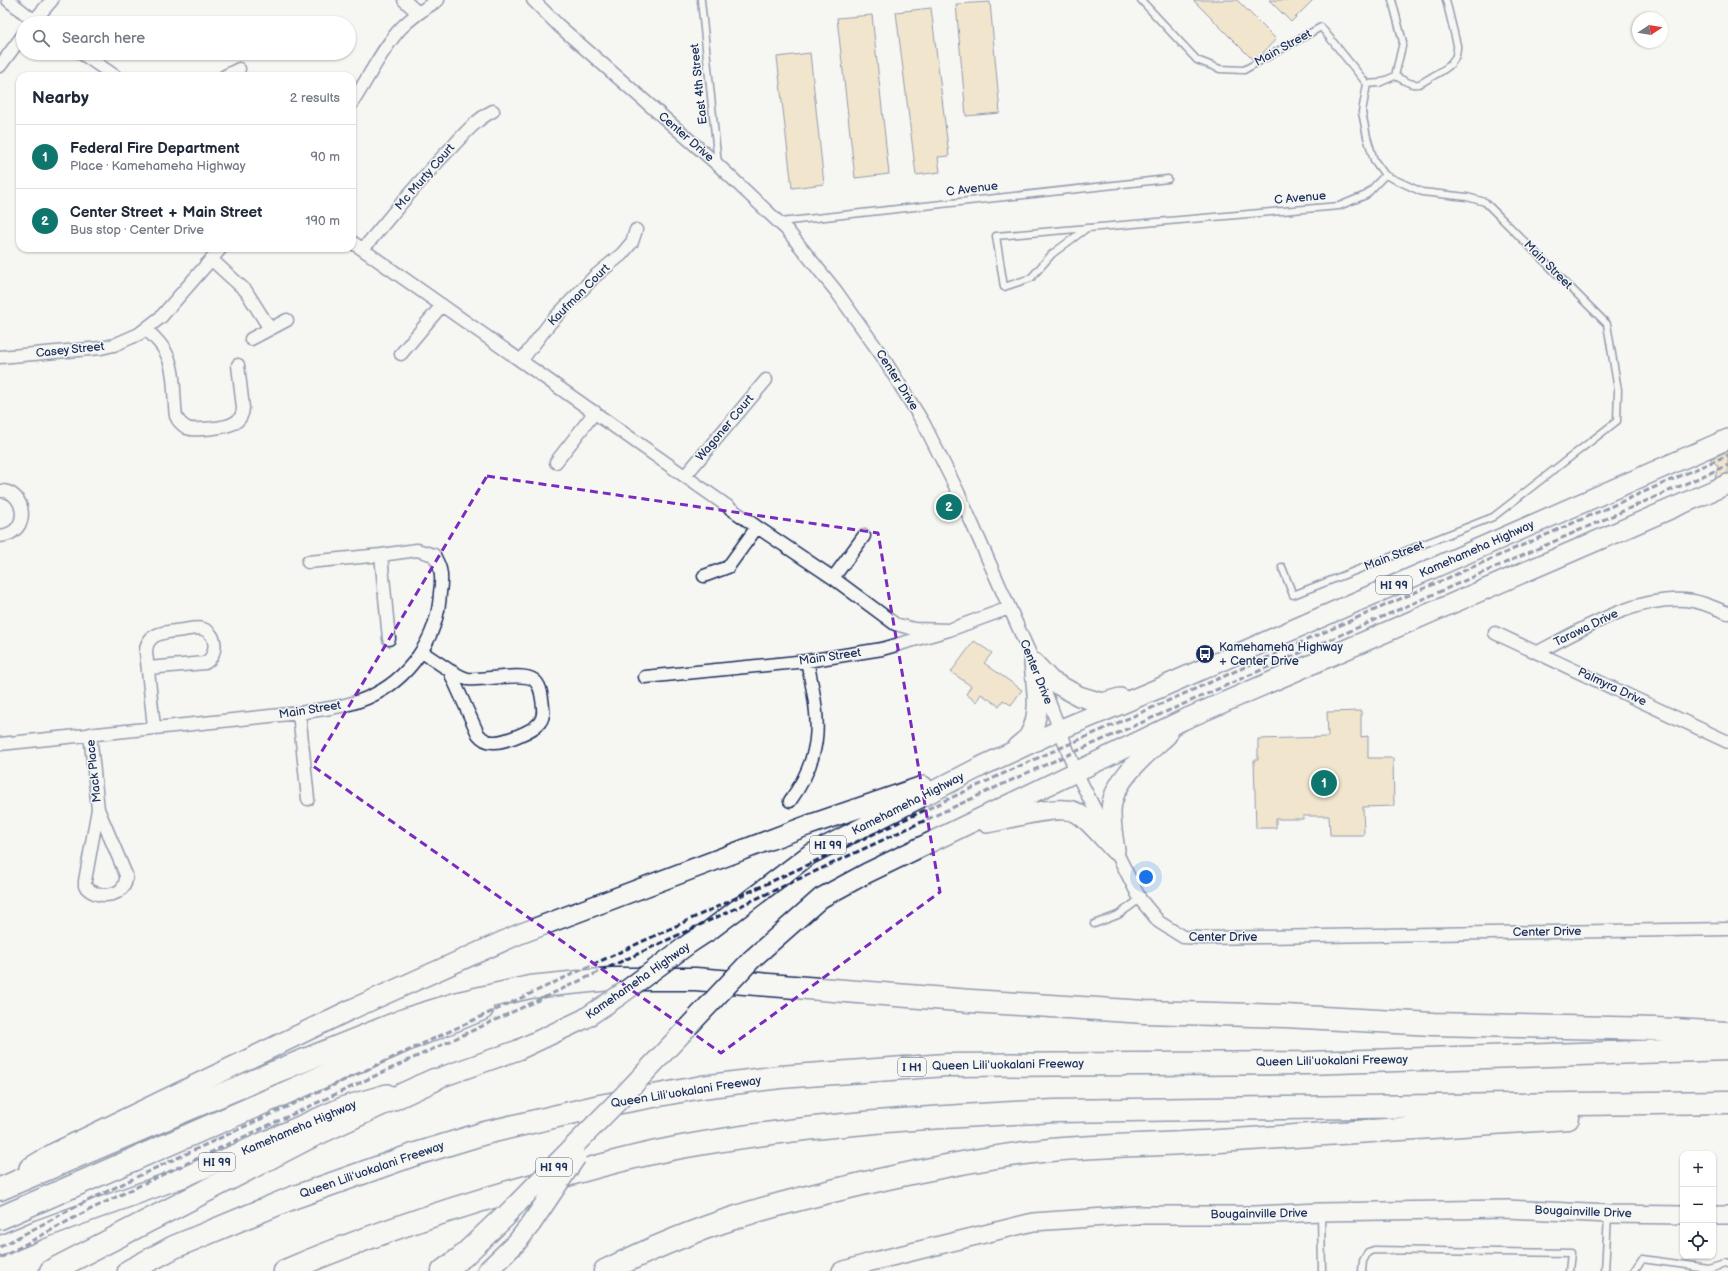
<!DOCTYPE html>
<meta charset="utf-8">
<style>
body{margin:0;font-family:"Balsamiq Sans",sans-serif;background:#f2f2f3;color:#1f2937}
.controls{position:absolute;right:12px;bottom:12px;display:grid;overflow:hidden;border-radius:8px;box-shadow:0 1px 3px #0004}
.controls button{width:36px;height:36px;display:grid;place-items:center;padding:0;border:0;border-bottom:1px solid #e0e1e3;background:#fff;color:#1f2937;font:20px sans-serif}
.compass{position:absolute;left:1632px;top:12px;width:36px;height:36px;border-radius:50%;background:#fff;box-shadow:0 1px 3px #0004;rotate:78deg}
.you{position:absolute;left:1146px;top:877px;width:14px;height:14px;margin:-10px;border:3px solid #fff;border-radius:50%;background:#1a73e8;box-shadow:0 0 0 6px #1a73e833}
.badge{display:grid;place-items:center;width:26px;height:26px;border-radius:50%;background:#0f766e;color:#fff;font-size:13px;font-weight:700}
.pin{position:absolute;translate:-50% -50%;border:2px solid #fff;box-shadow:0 1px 4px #0006}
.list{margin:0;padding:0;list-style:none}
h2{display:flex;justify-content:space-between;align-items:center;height:52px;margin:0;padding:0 16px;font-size:17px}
h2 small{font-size:13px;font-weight:400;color:#747a83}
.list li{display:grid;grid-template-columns:26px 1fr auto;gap:12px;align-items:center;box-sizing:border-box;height:64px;padding:0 16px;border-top:1px solid #e0e1e3}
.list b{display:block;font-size:15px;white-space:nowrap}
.list p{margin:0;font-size:13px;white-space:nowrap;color:#747a83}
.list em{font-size:13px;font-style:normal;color:#747a83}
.icon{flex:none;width:22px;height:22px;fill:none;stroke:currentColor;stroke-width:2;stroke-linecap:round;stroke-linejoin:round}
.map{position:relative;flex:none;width:1728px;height:1271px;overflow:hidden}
.search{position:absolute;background:#fff;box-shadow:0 1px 3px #0004;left:16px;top:16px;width:340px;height:44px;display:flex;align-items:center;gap:10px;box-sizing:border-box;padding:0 14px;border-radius:22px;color:#747a83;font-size:15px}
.panel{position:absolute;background:#fff;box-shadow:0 1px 3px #0004;left:16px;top:72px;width:340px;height:180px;border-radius:12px}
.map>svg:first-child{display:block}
.building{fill:#ebd1a0;stroke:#1b2f5e}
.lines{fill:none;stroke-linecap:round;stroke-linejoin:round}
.lane-casing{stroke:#1b2f5e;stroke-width:9}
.street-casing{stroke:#1b2f5e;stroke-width:15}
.secondary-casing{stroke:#1b2f5e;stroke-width:20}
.primary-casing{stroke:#1b2f5e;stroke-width:22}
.highway-casing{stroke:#1b2f5e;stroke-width:25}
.lane{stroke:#f6f6f2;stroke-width:6}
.street{stroke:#f6f6f2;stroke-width:12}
.secondary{stroke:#f6f6f2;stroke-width:17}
.primary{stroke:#f6f6f2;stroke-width:19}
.highway{stroke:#f6f6f2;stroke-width:22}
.rail{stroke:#1b2f5e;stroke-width:3;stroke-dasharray:6 3;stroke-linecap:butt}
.primary-bridge-casing{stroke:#1b2f5e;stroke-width:22;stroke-linecap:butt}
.primary-bridge{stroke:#f6f6f2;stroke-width:19}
.marked{fill:none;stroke:#7b2cbf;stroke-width:3;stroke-dasharray:8 5;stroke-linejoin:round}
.labels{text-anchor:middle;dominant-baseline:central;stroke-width:3;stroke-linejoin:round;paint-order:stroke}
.shield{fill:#f6f6f2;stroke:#5d6b8a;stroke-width:1}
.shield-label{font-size:11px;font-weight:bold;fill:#1b2f5e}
.street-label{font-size:12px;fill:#1b2f5e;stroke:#f6f6f2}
.poi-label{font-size:12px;fill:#1b2f5e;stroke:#f6f6f2;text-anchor:start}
</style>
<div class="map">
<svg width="1728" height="1271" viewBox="0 0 1728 1271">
<rect width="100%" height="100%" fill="#f6f6f2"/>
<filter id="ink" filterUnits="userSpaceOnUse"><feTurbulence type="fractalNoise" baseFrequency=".025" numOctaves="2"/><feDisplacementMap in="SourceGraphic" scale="8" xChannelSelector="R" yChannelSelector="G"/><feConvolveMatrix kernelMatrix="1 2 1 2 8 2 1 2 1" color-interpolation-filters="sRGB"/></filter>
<g filter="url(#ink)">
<path class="building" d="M1193 0H1237L1276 39 1259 57 1253 60Z
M1269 0H1313L1291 22Z
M990 2 1000 113 966 116 956 4Z
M931 8 949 156 938 157 940 172 916 175 896 12Z
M872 15 889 174 855 178 837 18Z
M810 53 824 184 792 188 777 57Z
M1728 451V473L1715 478 1718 466 1710 459Z
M974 641 992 653 984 663 1022 690 1011 705 1003 700 999 706 981 694 976 702 966 694 971 686 951 672Z
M1361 711V737L1368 736V758H1393L1394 806 1363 807 1364 835H1330L1329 816H1303V819H1276V828H1256L1254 760H1258V739L1328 737 1327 712Z"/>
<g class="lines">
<g class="lane-casing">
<path id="lane" d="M701 0 718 164
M1141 0 1197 60 1220 69 1244 70 1321 27 1367 84 1362 112 1367 137 1374 160 1385 175 1422 192 1467 197 1485 202 1607 324 1618 390 1617 421 1493 517 1293 595 1282 567
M1392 0 1403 42 1395 76
M1367 84 1379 83 1395 76C1402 79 1411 86 1419 84 1423 83 1428 79 1433 76 1447 68 1458 63 1457 45L1446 0
M780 222 1168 179
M1087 228 1052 254 1031 278 1004 287 996 236 1339 206 1366 195 1385 175
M1094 924 1118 915 1140 899
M1321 1213 1322 1271
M1362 1271 1363 1261 1368 1252 1374 1250 1571 1253 1569 1271
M1605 1271 1608 1216
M1634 1271 1642 1259 1708 1268 1725 1263 1728 1264"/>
</g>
<g class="street-casing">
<path id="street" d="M8 0 37 23
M404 0 418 13
M533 0 558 25 718 165 787 230 836 291 882 356 924 424 959 494 1034 663 1076 772 1140 899 1159 922 1183 937 1202 938 1728 929
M32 23 52 0
M81 53 115 76
M0 66 23 35
M225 76 239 69
M352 103C368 79 381 50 401 28 412 17 425 8 438 0
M352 242 757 527 833 578 895 624 914 629 949 630
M363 249C392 215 420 179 452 147 465 133 477 119 493 111
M211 259 246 291 270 329
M146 329C153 336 161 343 165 351 176 369 173 396 176 416 178 421 182 425 187 428 194 431 226 428 234 423 240 420 243 414 243 408L238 365
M251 339 287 320
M401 354 442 305
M0 357 101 348 114 345 139 334 161 317 221 248
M521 361 550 323 594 277 622 254 632 242 636 230
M556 462 595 412
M685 476 766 380
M0 491C25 489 33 533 0 536
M381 555 389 639
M704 576 728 567 757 527
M833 578 864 536
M1495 633 1728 742
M422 652 449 670
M1538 652C1585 628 1639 593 1693 601 1705 603 1717 609 1728 613
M148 668 205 663C218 655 218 634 203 629 197 627 190 629 184 630 169 632 146 631 146 652L154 727
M449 670C455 673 462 678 468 679 485 681 523 671 534 680 540 685 541 692 542 699 543 707 545 715 540 722 534 731 503 743 493 742 487 742 482 739 478 734Z
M645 677 807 661 882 649 949 630 1009 608
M299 713 308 799
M90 734 98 809 126 875C128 897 97 901 85 886V881L98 809
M0 744 299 713C322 709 346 707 367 698 409 680 438 638 440 593 441 586 442 576 440 569 439 564 436 560 434 555L417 550 381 555 308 562
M790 801C826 751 819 717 807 661"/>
</g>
<g class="secondary-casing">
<path id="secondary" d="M1713 1215H1728
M841 1271 871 1262 1033 1222 1135 1215H1255L1321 1212 1507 1209 1608 1214 1683 1215"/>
</g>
<g class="primary-casing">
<path id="primary" d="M1034 663 1051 681 1079 696 1102 703 1120 698
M1017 747C1021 743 1028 739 1030 734 1042 713 1036 686 1034 663
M987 823C1008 819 1057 804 1075 812 1087 817 1105 840 1115 850
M1115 850C1113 838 1111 825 1111 813 1110 782 1146 754 1167 735
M690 943 710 930 809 855 980 767 1059 730 1162 687 1728 439
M752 959 821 898 867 873 1183 720 1728 484
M419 1085 518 1050
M29 1168 54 1153 352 1009 517 935 809 825 923 786
M0 1246 38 1230 184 1177 345 1106 387 1094
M487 1271 517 1242 531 1224"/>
</g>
<g class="highway-casing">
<path id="highway" d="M0 1189 275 1072 407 1019 459 1003 530 987 610 979H695L971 1001 1145 1012 1285 1016 1433 1024 1656 1029 1728 1033
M0 1218 404 1041 482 1009
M51 1271 308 1138 434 1080
M129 1271 174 1247 292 1198 413 1155 485 1133 600 1106 702 1087 780 1077 946 1065 1307 1063 1728 1049
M285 1271C367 1236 451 1208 537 1184 586 1169 636 1155 687 1146 810 1124 931 1117 1055 1111L1728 1102
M443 1271 462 1257 506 1215
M605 1271C648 1250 692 1231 737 1217 779 1203 823 1193 866 1183 927 1169 989 1156 1051 1150 1107 1145 1163 1145 1219 1141 1335 1133 1452 1126 1568 1118"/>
</g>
<use href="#lane" class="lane"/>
<use href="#street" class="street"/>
<use href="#secondary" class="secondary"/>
<use href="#primary" class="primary"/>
<use href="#highway" class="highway"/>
<path class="rail" d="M0 1247 73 1208 147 1172 1024 764 1728 455
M0 1258 79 1215 151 1180 1029 772 1728 465"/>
<g class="primary-bridge-casing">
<path id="primary-bridge" d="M518 1050 584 1019 620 995 690 943
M506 1215 623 1096 752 959
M531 1224 576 1157"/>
</g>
<use href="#primary-bridge" class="primary-bridge"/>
</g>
</g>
<path d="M0 0H1728V1271H0ZM487 476 878 533 940 892 721 1053 313 766Z" fill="#f6f6f2" fill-opacity=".55" fill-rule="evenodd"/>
<path class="marked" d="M487 476 878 533 940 892 721 1053 313 766Z"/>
<defs>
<g id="bus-disc" transform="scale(1)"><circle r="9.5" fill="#1b2f5e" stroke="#f6f6f2"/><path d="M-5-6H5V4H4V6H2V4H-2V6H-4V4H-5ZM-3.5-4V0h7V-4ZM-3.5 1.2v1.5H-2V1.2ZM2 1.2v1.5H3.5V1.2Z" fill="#fff"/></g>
</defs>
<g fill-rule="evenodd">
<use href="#bus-disc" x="1205" y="654"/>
</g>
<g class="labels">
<g class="shield">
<rect x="1376" y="576" width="36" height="18" rx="3"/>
<rect x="810" y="836" width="36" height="18" rx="3"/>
<rect x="898" y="1058" width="28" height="18" rx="3"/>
<rect x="199" y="1153" width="36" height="18" rx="3"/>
<rect x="536" y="1158" width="36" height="18" rx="3"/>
</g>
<g class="shield-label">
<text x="1394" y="585">HI 99</text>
<text x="828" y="845">HI 99</text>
<text x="912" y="1067">I H1</text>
<text x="217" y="1162">HI 99</text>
<text x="554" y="1167">HI 99</text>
</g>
<g class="street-label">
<text transform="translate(1283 48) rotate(-29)">Main Street</text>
<text transform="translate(699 84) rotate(-96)">East 4th Street</text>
<text transform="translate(686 137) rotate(41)">Center Drive</text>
<text transform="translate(425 177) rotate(-49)">Mc Murty Court</text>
<text transform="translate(972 189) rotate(-7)">C Avenue</text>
<text transform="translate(1300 198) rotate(-5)">C Avenue</text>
<text transform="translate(1548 265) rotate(45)">Main Street</text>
<text transform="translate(579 295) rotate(-45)">Kaufman Court</text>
<text transform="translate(70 350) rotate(-6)">Casey Street</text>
<text transform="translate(897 380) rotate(58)">Center Drive</text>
<text transform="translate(725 428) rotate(-50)">Wagoner Court</text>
<text transform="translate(1477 549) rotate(-24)">Kamehameha Highway</text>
<text transform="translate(1394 556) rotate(-21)">Main Street</text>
<text transform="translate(1586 628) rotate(-26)">Tarawa Drive</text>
<text transform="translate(830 657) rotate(-8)">Main Street</text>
<text transform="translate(1036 672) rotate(68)">Center Drive</text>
<text transform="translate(1612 687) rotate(25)">Palmyra Drive</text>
<text transform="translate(310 710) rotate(-9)">Main Street</text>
<text transform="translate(94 771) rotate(-96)">Mack Place</text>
<text transform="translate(908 804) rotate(-27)">Kamehameha Highway</text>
<text transform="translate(1547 932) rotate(-1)">Center Drive</text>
<text x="1223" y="937">Center Drive</text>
<text transform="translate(638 981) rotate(-35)">Kamehameha Highway</text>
<text transform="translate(1332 1061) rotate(-1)">Queen Liliʻuokalani Freeway</text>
<text transform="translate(1008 1065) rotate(-1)">Queen Liliʻuokalani Freeway</text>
<text transform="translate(686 1092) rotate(-9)">Queen Liliʻuokalani Freeway</text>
<text transform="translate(299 1128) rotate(-23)">Kamehameha Highway</text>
<text transform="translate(372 1170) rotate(-19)">Queen Liliʻuokalani Freeway</text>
<text transform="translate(1583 1212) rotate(2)">Bougainville Drive</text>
<text transform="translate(1259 1214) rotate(-1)">Bougainville Drive</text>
</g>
<g class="poi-label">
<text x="1219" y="647">Kamehameha Highway<tspan x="1219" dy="14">+ Center Drive</tspan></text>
</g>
</g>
</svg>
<div class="controls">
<button>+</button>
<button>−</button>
<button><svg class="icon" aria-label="locate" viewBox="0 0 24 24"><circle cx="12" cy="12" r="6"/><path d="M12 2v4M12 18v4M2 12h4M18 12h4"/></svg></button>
</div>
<svg class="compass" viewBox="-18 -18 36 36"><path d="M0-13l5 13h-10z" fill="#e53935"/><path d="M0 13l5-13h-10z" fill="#747a83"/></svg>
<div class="you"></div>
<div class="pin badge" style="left:1324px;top:783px">1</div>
<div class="pin badge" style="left:949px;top:507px">2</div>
<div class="search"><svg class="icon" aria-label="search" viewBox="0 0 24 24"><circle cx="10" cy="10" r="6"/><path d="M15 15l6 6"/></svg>Search here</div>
<section class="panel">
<h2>Nearby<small>2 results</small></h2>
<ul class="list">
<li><span class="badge">1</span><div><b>Federal Fire Department</b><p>Place · Kamehameha Highway</p></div><em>90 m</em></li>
<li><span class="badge">2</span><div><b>Center Street + Main Street</b><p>Bus stop · Center Drive</p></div><em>190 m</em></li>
</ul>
</section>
</div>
